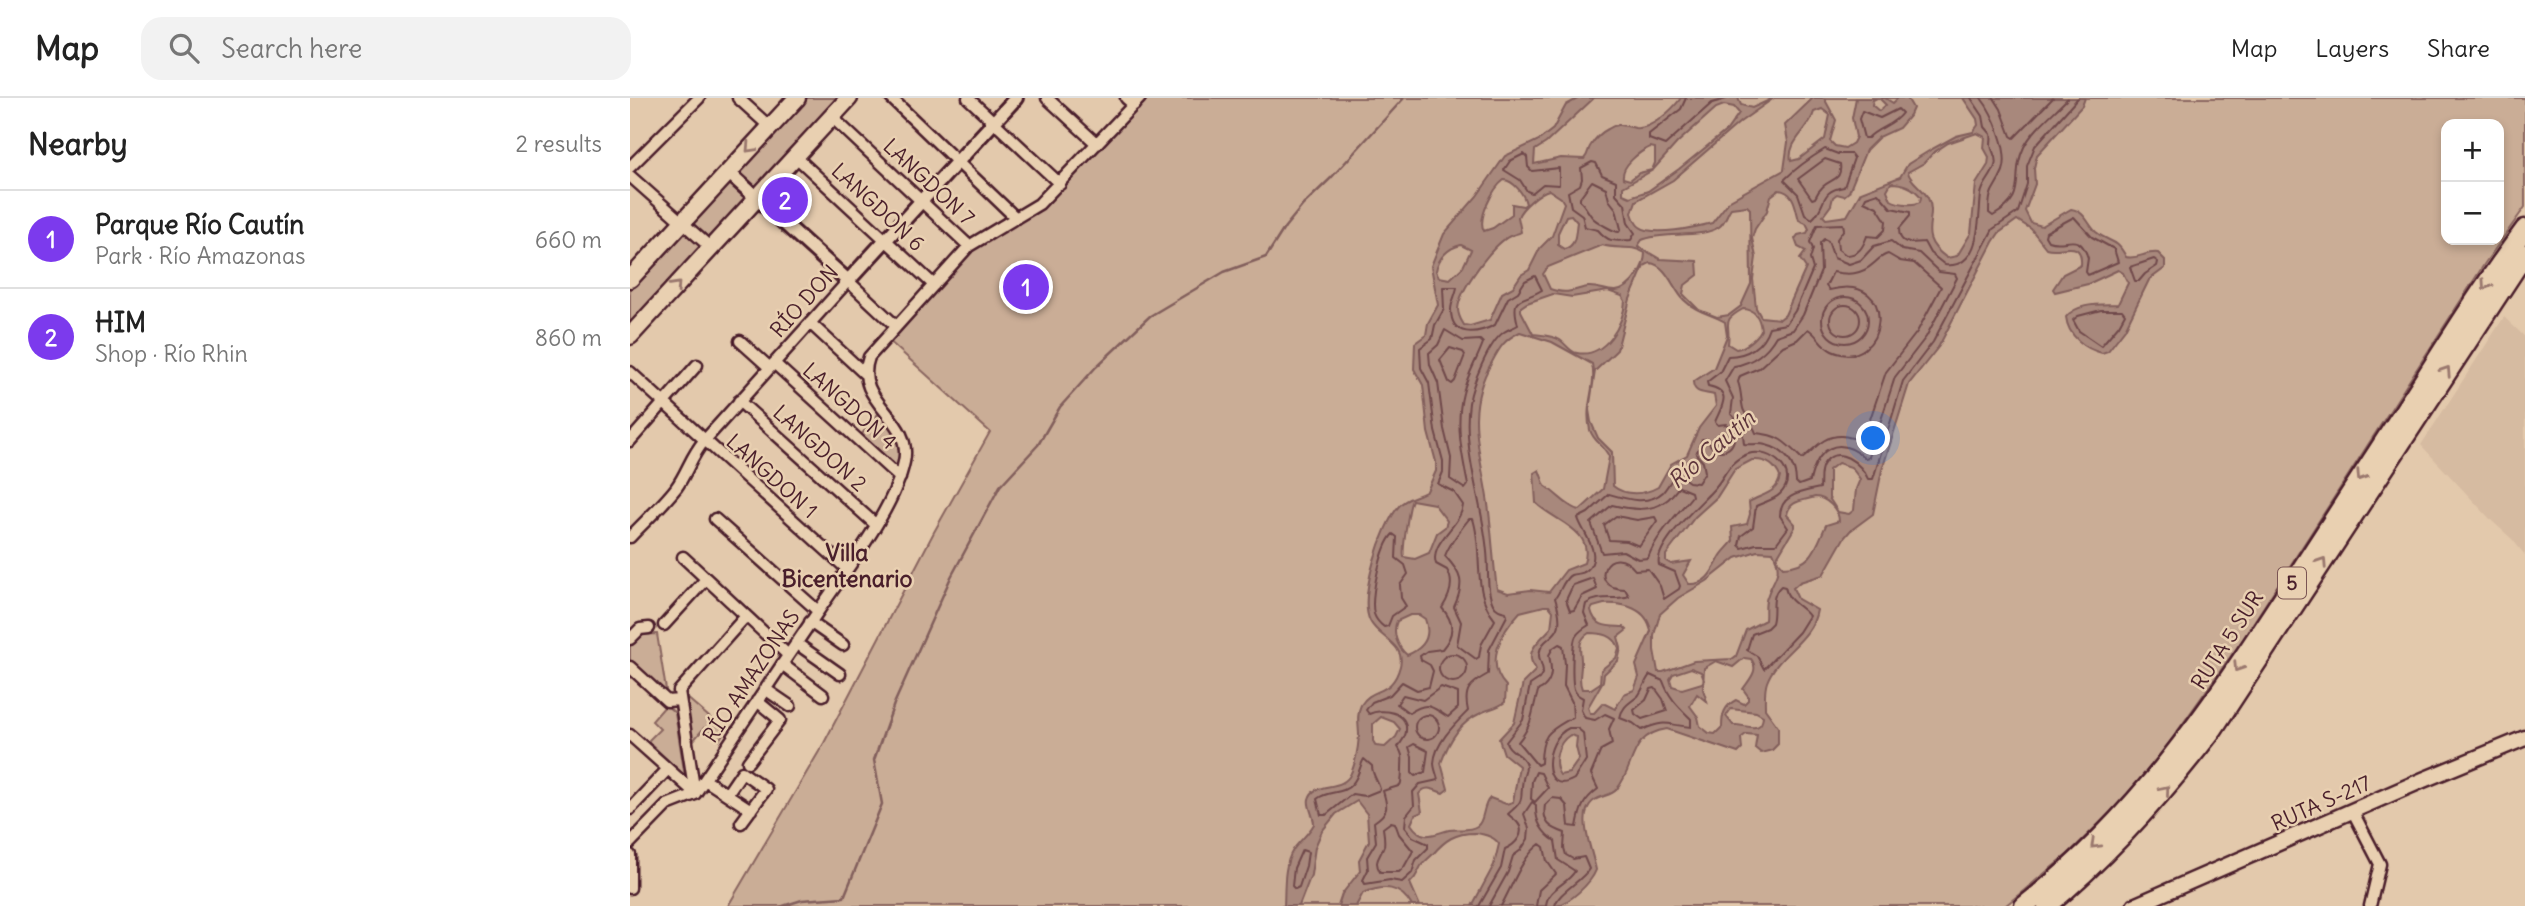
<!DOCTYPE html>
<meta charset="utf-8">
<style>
body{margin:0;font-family:Delius,sans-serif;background:#f2f2f2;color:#222}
.controls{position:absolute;right:21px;top:21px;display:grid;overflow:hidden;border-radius:14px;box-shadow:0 4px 10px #0003}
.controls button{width:63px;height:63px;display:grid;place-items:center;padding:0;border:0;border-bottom:2px solid #e0e0e0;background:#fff;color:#222;font:35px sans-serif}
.you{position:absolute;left:1244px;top:341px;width:24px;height:24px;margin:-18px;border:5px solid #fff;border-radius:50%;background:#1a73e8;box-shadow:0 0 0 10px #1a73e833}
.badge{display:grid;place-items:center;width:46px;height:46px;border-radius:50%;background:#7c3aed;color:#fff;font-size:23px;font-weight:700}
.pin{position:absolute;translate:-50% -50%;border:4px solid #fff;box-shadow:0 2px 7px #0006}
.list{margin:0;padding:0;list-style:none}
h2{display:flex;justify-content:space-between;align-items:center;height:91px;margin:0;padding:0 28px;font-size:30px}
h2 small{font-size:23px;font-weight:400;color:#767676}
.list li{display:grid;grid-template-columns:46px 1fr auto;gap:21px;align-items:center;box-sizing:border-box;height:98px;padding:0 28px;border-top:2px solid #e0e0e0}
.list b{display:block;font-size:26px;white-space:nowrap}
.list p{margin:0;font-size:23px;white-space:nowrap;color:#767676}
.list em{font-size:23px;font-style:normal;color:#767676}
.icon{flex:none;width:38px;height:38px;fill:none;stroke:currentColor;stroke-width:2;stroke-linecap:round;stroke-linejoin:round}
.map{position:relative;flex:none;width:1895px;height:808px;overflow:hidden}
header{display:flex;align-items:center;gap:42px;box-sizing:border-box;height:98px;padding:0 35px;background:#fff;border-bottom:2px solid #e0e0e0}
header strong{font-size:33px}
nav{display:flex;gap:38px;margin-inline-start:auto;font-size:24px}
.search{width:490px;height:63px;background:#f2f2f2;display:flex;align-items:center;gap:18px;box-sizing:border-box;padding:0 24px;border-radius:21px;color:#767676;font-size:26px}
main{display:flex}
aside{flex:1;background:#fff}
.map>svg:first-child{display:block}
.built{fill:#d6bba1}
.green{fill:#caad96;stroke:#8a6660;stroke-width:2;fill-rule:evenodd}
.water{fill:#a8887b;stroke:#825e5b;stroke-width:2;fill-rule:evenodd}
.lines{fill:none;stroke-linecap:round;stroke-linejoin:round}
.shore{stroke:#70494b;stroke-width:2}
.stream{stroke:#825e5b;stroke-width:2.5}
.minor-casing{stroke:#4a1f2b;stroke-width:15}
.tertiary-casing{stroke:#4a1f2b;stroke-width:18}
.secondary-casing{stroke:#4a1f2b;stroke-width:19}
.primary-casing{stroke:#4a1f2b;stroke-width:21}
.motorway-casing{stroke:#4a1f2b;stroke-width:23}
.minor{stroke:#e9d0b1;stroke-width:10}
.tertiary{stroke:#e9d0b1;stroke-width:12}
.secondary{stroke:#e9d0b1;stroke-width:14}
.primary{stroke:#e9d0b1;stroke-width:16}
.motorway{stroke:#e9d0b1;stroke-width:18}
.oneway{stroke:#9a786e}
.labels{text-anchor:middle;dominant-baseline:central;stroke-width:5;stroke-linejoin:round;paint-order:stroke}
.shield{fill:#e9d0b1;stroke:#7a5453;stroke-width:2}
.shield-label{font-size:19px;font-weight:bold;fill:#4a1f2b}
.street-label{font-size:21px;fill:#4a1f2b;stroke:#e9d0b1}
.water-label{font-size:23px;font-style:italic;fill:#5d343b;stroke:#e9d0b1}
.neighbourhood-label{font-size:23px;font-weight:bold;fill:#4a1f2b;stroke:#e9d0b1}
</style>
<header>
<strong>Map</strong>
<div class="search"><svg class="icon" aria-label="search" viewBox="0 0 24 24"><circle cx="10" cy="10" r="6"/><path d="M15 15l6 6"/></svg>Search here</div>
<nav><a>Map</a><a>Layers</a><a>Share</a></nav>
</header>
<main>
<aside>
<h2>Nearby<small>2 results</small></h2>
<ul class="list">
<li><span class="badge">1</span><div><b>Parque Río Cautín</b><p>Park · Río Amazonas</p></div><em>660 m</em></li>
<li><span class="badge">2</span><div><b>HIM</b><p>Shop · Río Rhin</p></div><em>860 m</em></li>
</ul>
</aside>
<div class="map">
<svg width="1895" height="808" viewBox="0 0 1895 808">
<rect width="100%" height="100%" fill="#e3c9ac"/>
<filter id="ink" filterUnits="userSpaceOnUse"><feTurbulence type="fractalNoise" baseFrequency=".0143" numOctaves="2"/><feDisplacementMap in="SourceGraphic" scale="14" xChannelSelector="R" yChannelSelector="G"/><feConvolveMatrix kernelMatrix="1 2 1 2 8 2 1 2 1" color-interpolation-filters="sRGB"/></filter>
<g filter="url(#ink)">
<path class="built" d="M1874 219 1895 239V457L1882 441 1863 424 1791 347Z"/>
<path class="green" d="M170 0H217L0 236V184Z
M517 0H1895V109L1855 165 1613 541 1524 666 1484 711 1438 756 1375 808H98L194 645 304 434 360 334 257 241 341 152 412 111ZM1816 26H1869V142H1816Z
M252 311C267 329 272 349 269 372L231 337Z
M27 536 37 598 0 565V545L8 537Z
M55 598 95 633 89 642 74 630 63 643Z
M36 607 45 615 55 679 18 643 30 631 22 623Z"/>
<path class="water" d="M949 0H964L916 45 905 52 904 66 931 60 954 61C959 56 957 52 961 47 965 41 972 34 978 31 988 24 994 28 1005 30 1021 32 1042 12 1051 0H1108L1111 7 1122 10 1144 0 1110 24 1043 82 1006 103 1002 115C1004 120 1005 126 1010 129 1023 139 1067 129 1082 125L1100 102 1154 72 1158 44 1155 27 1183 0H1194L1206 22 1200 43 1205 48 1215 50 1223 45 1226 39 1222 20 1226 0H1247L1243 2 1242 7 1249 13 1256 7 1249 0H1255L1263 5 1268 0H1277L1283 10 1280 17 1269 30 1249 39 1236 52 1219 94 1214 98 1207 96 1203 99 1201 107 1193 118 1196 121 1217 118 1231 94 1270 79 1278 66 1302 51 1326 38 1343 34 1348 27 1347 21 1333 0H1455L1452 8 1407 57 1404 70 1405 86 1395 113 1401 125 1412 128 1441 111C1455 113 1457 125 1466 134 1480 146 1486 139 1496 159 1507 162 1517 153 1528 155L1535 162V170L1519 182 1495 231 1478 253 1472 255C1455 251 1438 238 1436 219 1448 204 1472 207 1488 206L1498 185 1493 175 1488 172 1458 186 1425 194 1423 191 1433 176 1451 167C1453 139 1431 155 1416 150L1401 131 1387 122 1369 135 1363 144 1309 248 1279 286 1252 372 1243 416 1220 433 1214 440 1193 477 1170 484 1163 490 1168 501 1187 512C1182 543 1148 555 1137 584 1134 592 1135 603 1135 611L1148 629V646L1142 652 1131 655 1125 650 1127 637 1116 636 1111 640 1112 651 1108 655 1037 631C998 637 1006 668 987 691 979 701 964 695 957 712 951 727 963 756 966 772 961 785 939 806 925 808 904 808 865 808 842 808L864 767 869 746C864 738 854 736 845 735 825 735 815 742 803 756 799 760 794 764 791 768 786 777 788 778 780 785L790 808H782C770 787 754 787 733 795L726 808H708L712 796 730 773 729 762 739 743 737 716 727 703 706 716 692 733 685 749 681 777 669 808H654C655 790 653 768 663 752 669 743 678 737 684 726 684 718 677 708 679 701 684 682 713 695 721 675 726 664 728 650 729 638 729 628 726 617 731 607 742 588 762 599 770 568 776 546 748 540 740 523 728 499 752 427 769 408 777 399 788 399 797 393L806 373V364L798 334 793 287 784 271 785 245 796 237 798 225 808 207 801 168 814 136 847 98 875 58 909 42 923 31 936 7ZM1094 7 1104 9 1109 15 1097 32 1049 71 1018 93 1000 99 993 96V89L1023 72 1047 45 1086 10ZM1192 11 1200 17 1195 41 1169 61 1161 63C1157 43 1179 33 1184 14ZM1347 35 1355 39 1354 50 1359 59 1358 67 1346 86 1341 135 1327 158 1317 160C1284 137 1309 122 1298 100 1293 90 1280 84 1278 74L1294 65 1303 55 1318 45ZM1020 49 1025 50V65L1022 72 1009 75 1000 82 993 80C991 68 1009 54 1020 49ZM874 82C884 83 894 96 896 106L893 108 882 106V116L863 130 854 133C847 121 863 90 874 82ZM1261 85C1274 85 1283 89 1291 99L1290 104C1283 108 1268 106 1261 102L1257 92ZM919 92 931 100 934 105 922 138 910 150 899 172 891 177 883 189 872 195 860 222 840 228 834 227C831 222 828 218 828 211 829 192 863 146 880 138 884 136 888 136 891 134L888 119C891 110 910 94 919 92ZM1149 92C1165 94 1165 109 1169 122L1176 125 1179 131 1177 135 1168 137 1165 141 1168 149 1176 153 1170 161 1176 170 1155 217 1150 221 1131 219 1126 210 1123 181 1126 159 1122 140 1125 131 1137 113 1141 98ZM1117 108 1120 111 1121 186 1111 208 1099 217 1087 219 1069 212 1053 196 1055 187 1068 177 1067 163 1030 161 1008 148 1012 142C1033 133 1071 141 1089 129 1095 125 1097 115 1101 110ZM941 117 947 124C945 135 947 148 934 151L928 147V135L936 118ZM831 147 841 152 833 169 820 181 809 179 806 173C808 160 818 150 831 147ZM972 147C987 152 1001 146 1015 155 1015 168 1002 191 986 193 977 194 968 188 958 189 941 192 938 197 920 191L913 176 918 169ZM1020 165C1037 167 1043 191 1054 202 1066 214 1081 216 1095 224L1097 238 1084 270 1063 284C1064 297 1075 294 1084 297L1086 308 1069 330 1057 357 1041 366 1028 389C1014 397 995 398 983 388L982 354 968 340 961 324 959 312 965 273 987 252 1000 201 1014 168ZM978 193 992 198 995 203C994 226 975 260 947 255 940 254 936 246 930 242 922 237 912 237 903 236L891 213V209L897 205 923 196 942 199ZM1113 211C1125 211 1130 221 1131 232 1127 240 1115 250 1106 251L1098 246C1101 224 1090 224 1113 211ZM890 234 922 244 962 266C967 289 954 306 960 332 963 343 975 348 979 359L973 391 950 412C938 410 926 395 915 388L909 372 904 375 906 405C923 423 965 431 954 465L936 472 919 494 900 492 878 495 867 491C863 463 862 434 858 406 851 355 833 313 862 264 870 249 874 242 890 234ZM1122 362C1136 361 1145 366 1150 379 1147 396 1132 396 1119 404L1120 416 1117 426 1102 429 1103 443C1099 449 1092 454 1089 461 1082 474 1076 487 1059 486L1053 477 1061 463 1041 466 1036 463V457L1065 419 1087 399 1105 371ZM1208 365 1221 369 1230 381 1226 391 1224 412 1219 416 1208 414 1199 400V372ZM1185 399C1196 399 1209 412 1209 423L1196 427C1186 449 1183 468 1153 469L1146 461 1165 429V426L1157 417C1159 402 1173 403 1185 399ZM782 402 804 406 817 423 815 429 807 435 799 455 785 461 774 459C772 453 779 407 782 402ZM1127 453 1143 454C1154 477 1143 479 1137 499 1134 506 1136 515 1135 522L1116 532 1106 558 1102 561 1064 563 1033 574H1028L1024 552V537L1030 516 1048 500 1077 483 1106 460ZM974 506C994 505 1017 510 1021 533L1006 567 1009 579 1004 592 994 596 985 611 973 605 964 615H960L958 609 973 583 974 576 988 563 991 550 988 539 997 532 994 529C979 528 965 530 961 512L963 509ZM914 508H919L923 513 921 530C915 537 899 549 901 561 901 565 905 568 906 572L893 585 884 625 869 641 874 656 889 668 883 704 876 706 860 700C852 707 855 723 847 728 838 734 828 730 819 732 803 736 793 744 781 726L785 717 792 714 789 696C796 686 804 692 813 695L818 691 811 665C818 645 829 625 849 616 858 611 868 610 875 604L876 588C854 565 871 534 890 514ZM780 517H789L795 521C802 539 794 550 777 557 767 549 762 534 767 523ZM959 535C973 535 984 537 989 550L986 560 971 572 970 585 961 591H952C948 582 951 576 951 567 952 554 945 544 959 535ZM1114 560 1121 561C1130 572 1119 582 1113 591L1118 598V602L1114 606 1106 602C1094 608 1092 617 1092 629L1085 636 1079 635 1070 628 1068 619 1060 608 1067 596 1077 604 1073 591 1074 570 1086 563 1103 569ZM1061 570 1071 574 1074 582 1072 585 1052 591 1042 588 1040 581 1043 576ZM1101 611 1126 614 1133 618C1132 637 1115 626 1103 627L1096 618ZM751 619 764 624 770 631 766 639 755 649 746 648 743 643V626ZM940 637 947 639 946 649 949 661 939 675 930 677C922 665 927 645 940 637Z"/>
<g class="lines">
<path class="shore" d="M1056 0 1051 11 1019 36V41L1035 47 1082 5 1100 0
M1351 0C1363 15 1380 54 1373 73 1364 94 1359 89 1359 115L1363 118C1400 97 1379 80 1394 49 1403 31 1424 15 1438 0
M1364 0 1371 11 1381 38 1384 40 1423 0
M1268 11 1272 15C1263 28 1248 29 1238 40H1234L1229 21 1232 13 1250 20Z
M1195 51 1208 56H1221L1224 60 1214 89C1188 93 1198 107 1182 121L1175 116 1168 96 1154 82C1165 71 1180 60 1195 51Z
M894 56 897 59 898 69 902 73 929 70V87L913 86 902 95 897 93 890 82 874 72 880 63Z
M1195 61 1210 66C1213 87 1195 77 1185 100L1182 101 1168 81Z
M962 64 966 65 972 77 986 83V96L995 106 998 125 1005 135 1001 142C984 143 979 145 968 132L955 129 952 117 941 109 938 94 950 87 952 81 951 70Z
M962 83 976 90 979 102 986 111 991 131 989 134C984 134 969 125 964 121 959 117 956 108 950 103V99Z
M1444 119 1462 139 1484 151 1488 164 1458 177 1456 174 1458 160C1449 131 1436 150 1418 143L1415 138 1416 134Z
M1194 141 1198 143 1204 160 1219 166 1231 162 1244 148 1261 143 1272 152 1289 155 1309 174 1325 176 1327 180 1296 239 1265 279 1239 359 1235 360C1207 336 1187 351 1180 383L1169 387 1166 384C1166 366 1154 351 1136 347 1129 345 1121 347 1114 346L1112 328 1101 316 1103 300 1095 283 1104 268C1122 265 1137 254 1146 238L1163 232 1173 217 1191 173 1190 145Z
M1258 156 1270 163 1284 165 1311 189 1287 234 1256 274 1233 342C1226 342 1219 338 1211 338 1192 338 1185 351 1172 361 1156 345 1150 337 1126 335 1123 327 1118 321 1114 313 1111 308 1112 294 1108 284L1110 278 1129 270 1153 248 1167 242 1178 231C1187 236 1191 248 1202 253 1256 277 1273 172 1199 192L1196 188 1203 174C1218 177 1231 177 1243 166 1249 161 1251 158 1258 156Z
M1524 161 1528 164 1527 168 1515 176 1509 183H1505L1500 169Z
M905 178 912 192C891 205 880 196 888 227 883 230 878 231 874 234 858 245 842 287 839 305 832 355 853 405 857 454 859 470 856 492 863 506 866 512 871 513 876 514L877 518 859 552 858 576C840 586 833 591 838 613 825 626 805 645 804 665 804 671 807 676 808 682L790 686 783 694 784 708 776 718 775 729 783 739 798 746V750L786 762 782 775 772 784 760 782 735 786 733 782 738 772 737 759 746 744 744 724C759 714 758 709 753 693 772 685 771 694 772 671 772 660 774 658 768 649 771 644 776 639 776 633 778 613 752 610 739 616L736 612 742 604 760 597 772 584 787 592 799 589 803 573 800 567 791 562 790 558 797 553 812 551C825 536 824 524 812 510 820 498 825 485 817 472L806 466C799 444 831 428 833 407L824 394 808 386 813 374V363L805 333 799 285 791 270 790 250 802 241 805 227 814 211 813 189H827C826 197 821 204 821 212 821 240 847 236 865 227L878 200 888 194 895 183Z
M1192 222a23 23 0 1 1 46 0a23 23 0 1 1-46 0Z
M1200 222a15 15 0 1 1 30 0a15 15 0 1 1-30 0Z
M1471 212H1492L1495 216 1489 227 1471 248 1449 233 1443 222 1448 218Z
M815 232 833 243 850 242 853 245C847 262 837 277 833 295 825 326 832 357 838 387L835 391 820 381 821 360 814 331 808 285 800 267 799 255 808 247Z
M820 250 833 254 835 257 825 283 822 286 819 284 810 262Z
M1049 389 1061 394 1062 398C1047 417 1026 437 1018 460L1008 461 993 453 972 455 961 425 982 407C1000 411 1021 415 1037 402 1042 398 1045 393 1049 389Z
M986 418 1007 422 1025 419 1027 423 1009 448 997 443 979 442 974 427Z
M843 421C854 455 841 493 865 522L851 547 849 559 846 561 827 547 831 524 824 509C835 485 832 476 815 458 819 446 831 431 839 421Z
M763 436 767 439 766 460 775 467 778 476 770 487 771 500 776 508 762 518 758 528 754 529C750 526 746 522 744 516 740 499 751 448 763 436Z
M963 480 967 491 952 498 944 512 940 513 936 502 943 487Z
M1151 488 1155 489C1158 505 1171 507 1179 518L1169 534 1134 571 1127 558 1117 552 1122 536 1137 530 1142 525C1146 512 1139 499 1151 488Z
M929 546 933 548 935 566 934 588 942 604 943 619C921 632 911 634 911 665L907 667 888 644C903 626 901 617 907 597 909 589 908 594 914 589 924 580 921 568 919 557L923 550Z
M809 570a14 14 0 1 1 28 0a14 14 0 1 1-28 0Z
M1020 577 1033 583C1039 600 1049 609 1061 621V629C1037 627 1036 621 1012 632L1003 625 990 620C992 608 1000 605 1008 598 1013 592 1015 582 1020 577Z
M811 589 828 595V610L818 619C801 609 799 602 779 615L767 606 773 597 793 602Z
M1025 590 1033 601 1037 613 1012 621 1005 616 1004 612 1016 602 1021 591Z
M785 629a12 12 0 1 1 24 0a12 12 0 1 1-24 0Z
M939 630H947L953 635 956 662 944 681C911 700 912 642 939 630Z
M784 646 798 653 795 674 785 678 782 675V659L779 649Z
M734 661 742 668C742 678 750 686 750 692L735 698 722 696 696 717H691L687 701C698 692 713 697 722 686 729 679 729 669 734 661Z
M906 674 911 675 918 690 905 704 901 701 902 683Z
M761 724 765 725 769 736 783 753 774 769 769 774H750C743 762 750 760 754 748 755 742 754 736 753 730Z
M672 752 678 754 676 768 669 789 665 791 662 788 664 770Z
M849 808 871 770 875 751C885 747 897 735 887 724 884 721 881 719 878 716 897 700 889 702 893 681 894 675 898 671 895 664 891 655 879 654 876 644L893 622 900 587 909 581 913 574C913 568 909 562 909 557 912 532 940 546 925 500 930 495 934 480 941 477 946 475 952 477 957 472 974 457 952 434 948 420L958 415 979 396C996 401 1018 408 1033 394 1038 388 1042 381 1046 375L1059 384 1068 385 1075 374 1073 364 1066 356 1072 341H1077C1087 365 1112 349 1102 329L1096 326 1088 327 1085 324C1091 309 1104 293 1078 288L1077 284 1090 274 1098 258C1117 258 1133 248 1139 229L1156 226 1165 213 1183 171 1180 161 1183 151 1180 144 1187 127 1213 126 1214 131 1207 141 1208 151 1216 157C1229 157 1233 149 1237 138L1248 139 1255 132 1256 123 1247 109 1234 103 1236 99 1248 95 1261 110 1280 114V118L1269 131C1269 148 1282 145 1294 144L1300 155 1315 167C1352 171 1348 119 1351 97 1352 86 1362 79 1365 68 1368 59 1362 55 1361 47 1361 43 1362 40 1361 36L1355 29 1353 18 1341 0
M859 808 878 774 883 758 891 752 898 741 899 730 894 716 902 704 906 707C905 723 911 734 925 743L928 762 945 773C937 787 917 790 916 808
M871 808C883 787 891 760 910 746L914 749 917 763 926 776 909 792 906 808
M925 808C927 795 951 784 959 771L954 759 943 761 936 757 934 750 935 735C921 730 912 726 915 707L922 700 931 701 937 708 939 728 947 729C950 711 953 702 968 691L961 676 971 652 982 646 979 631 984 620 975 616 965 622 955 620 951 612 953 600C951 599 946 596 945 593 941 588 942 544 946 538 949 533 954 530 959 527L954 515 956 506C970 496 986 503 999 498L995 491C954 491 980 440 1005 472L1018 471 1030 488 1034 501 1049 491 1050 488 1045 474 1029 467C1024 447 1068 408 1081 394 1095 381 1097 363 1118 356 1141 349 1171 375 1150 396 1144 402 1134 404 1126 408L1123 429 1111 438 1109 447 1112 450 1126 446H1146L1158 430 1150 418C1150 396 1173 394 1190 390 1191 383 1189 374 1193 367 1206 344 1232 366 1238 381H1243L1273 283 1303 244 1363 131 1388 114 1397 86V68L1405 48 1448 0"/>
<path class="stream" d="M153 808 172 802 214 799 252 706 244 662 264 606 321 479 370 388 408 347 430 309 466 269 520 218 594 174 636 159 655 129 673 107 701 80 774 0"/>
<g class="minor-casing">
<path id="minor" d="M108 0 140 29
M261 0 386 120
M338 0 430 86
M417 0 467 46
M496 0 504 7
M202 19 339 148
M165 58 304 187
M0 69 69 0
M0 78 81 150
M180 225 235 276
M110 243 140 270
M144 265 270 380
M0 274 217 471
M109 303 245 426
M0 343 67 267
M85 421 188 513
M0 439C15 423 32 408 46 390 57 375 61 358 74 343L218 183 266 228
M53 459 158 557
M180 524 213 547
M34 527 76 481
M0 541 10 531 19 530
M166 545 210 576
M152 566 193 597
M0 569 37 603 49 602
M135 591 160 608
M0 637 65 695
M118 664 150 622 127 603
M75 682 121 712
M65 696C106 635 146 575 187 515 215 473 264 412 274 364 284 319 222 305 239 259L339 148 409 106 510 0
M65 696 49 593 116 518
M97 696 112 674 136 691 111 725
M0 711 38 671
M1723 714 1750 766 1740 808
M0 745 37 707 65 696
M0 757V790"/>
</g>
<g class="tertiary-casing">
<path id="tertiary" d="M98 74 218 183 386 0"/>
</g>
<g class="secondary-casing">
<path id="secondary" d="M1504 808 1793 682 1895 640"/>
</g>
<g class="primary-casing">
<path id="primary" d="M0 181 167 0
M0 238 219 0"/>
</g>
<g class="motorway-casing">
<path id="motorway" d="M1394 808C1506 720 1577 616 1654 498 1700 427 1746 356 1792 285 1825 233 1858 181 1895 131
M1417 808C1480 756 1533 696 1583 631L1895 156"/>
</g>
<use href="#minor" class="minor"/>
<use href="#tertiary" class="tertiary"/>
<use href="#secondary" class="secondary"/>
<use href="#primary" class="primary"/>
<use href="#motorway" class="motorway"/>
</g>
<defs><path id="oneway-chevron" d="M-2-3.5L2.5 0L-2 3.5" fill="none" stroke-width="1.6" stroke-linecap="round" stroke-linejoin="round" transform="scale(1.75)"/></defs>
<g class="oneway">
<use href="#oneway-chevron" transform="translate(120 50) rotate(133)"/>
<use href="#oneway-chevron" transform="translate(1856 187) rotate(124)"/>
<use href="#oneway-chevron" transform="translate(46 188) rotate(-47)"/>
<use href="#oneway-chevron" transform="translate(1816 273) rotate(-57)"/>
<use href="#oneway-chevron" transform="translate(1731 378) rotate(123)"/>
<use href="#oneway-chevron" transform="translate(1692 464) rotate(-57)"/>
<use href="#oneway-chevron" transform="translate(1608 569) rotate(123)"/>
<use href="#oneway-chevron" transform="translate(1535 692) rotate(-50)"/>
<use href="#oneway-chevron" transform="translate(1465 746) rotate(136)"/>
</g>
</g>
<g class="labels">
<rect class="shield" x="1648" y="469.5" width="28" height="31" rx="5"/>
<g class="shield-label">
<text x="1662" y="485">5</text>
</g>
<g class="street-label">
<text transform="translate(299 84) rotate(43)">LANGDON 7</text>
<text transform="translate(248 109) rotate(43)">LANGDON 6</text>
<text transform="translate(174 203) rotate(-48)">RÍO DON</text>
<text transform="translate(220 308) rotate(42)">LANGDON 4</text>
<text transform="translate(190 350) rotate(42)">LANGDON 2</text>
<text transform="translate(142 378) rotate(42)">LANGDON 1</text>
<text transform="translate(1597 542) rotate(-57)">RUTA 5 SUR</text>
<text transform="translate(121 578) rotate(-56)">RÍO AMAZONAS</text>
<text transform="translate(1691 705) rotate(-24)">RUTA S-217</text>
</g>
<g class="water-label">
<text transform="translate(1081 351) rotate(-41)">Río Cautín</text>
</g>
<g class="neighbourhood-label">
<text x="217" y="454">Villa<tspan x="217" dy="26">Bicentenario</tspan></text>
</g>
</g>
</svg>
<div class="controls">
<button>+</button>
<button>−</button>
</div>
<div class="you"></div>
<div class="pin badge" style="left:396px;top:189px">1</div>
<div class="pin badge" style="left:155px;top:102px">2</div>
</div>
</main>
